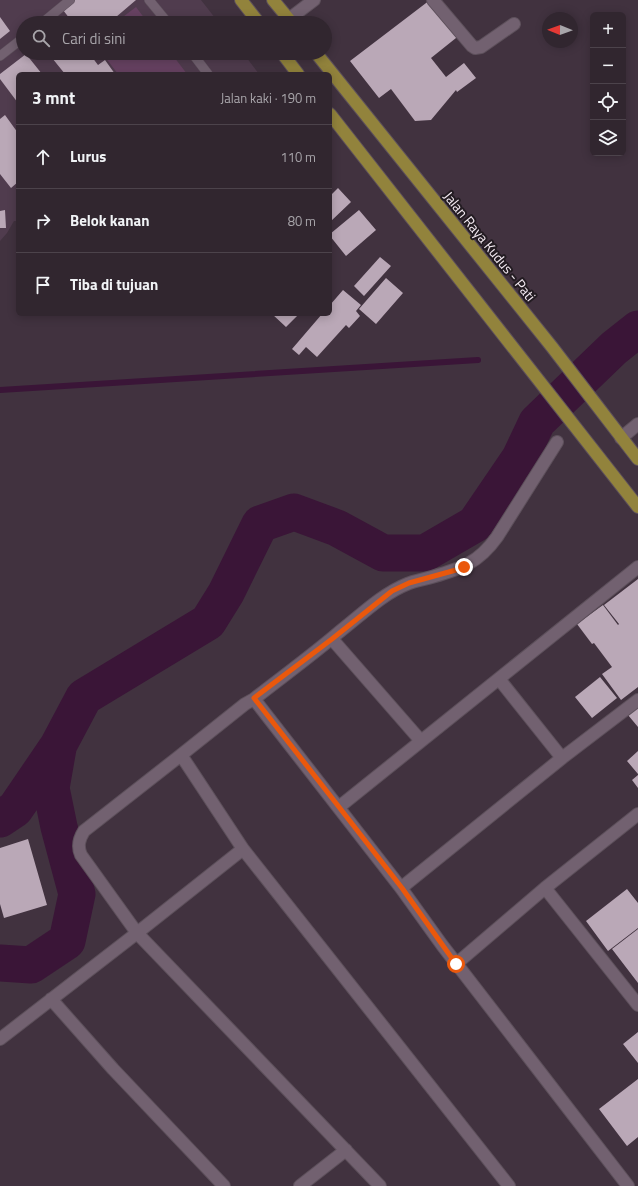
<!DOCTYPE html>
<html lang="id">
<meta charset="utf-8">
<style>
body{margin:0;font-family:"Titillium Web",sans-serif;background:#3d323b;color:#f1f3f6}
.controls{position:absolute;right:12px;top:12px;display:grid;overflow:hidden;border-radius:6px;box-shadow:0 2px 10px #0003}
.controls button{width:36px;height:36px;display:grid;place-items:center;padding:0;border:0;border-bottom:1px solid #4c434b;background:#31262f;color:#f1f3f6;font:20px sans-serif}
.compass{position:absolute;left:542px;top:12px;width:36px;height:36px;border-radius:50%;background:#31262f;box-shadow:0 2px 10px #0003;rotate:271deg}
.stop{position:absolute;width:12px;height:12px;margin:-9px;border:3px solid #ea580c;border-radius:50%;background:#fff}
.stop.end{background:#ea580c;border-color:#fff;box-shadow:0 1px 4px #0008}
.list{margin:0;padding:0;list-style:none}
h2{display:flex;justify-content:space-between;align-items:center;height:52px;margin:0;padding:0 16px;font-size:17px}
h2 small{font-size:13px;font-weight:400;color:#a8a5aa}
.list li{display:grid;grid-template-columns:26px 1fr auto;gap:12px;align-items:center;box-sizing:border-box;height:64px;padding:0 16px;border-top:1px solid #4c434b}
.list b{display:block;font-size:15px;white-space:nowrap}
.list em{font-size:13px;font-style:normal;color:#a8a5aa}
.icon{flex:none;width:22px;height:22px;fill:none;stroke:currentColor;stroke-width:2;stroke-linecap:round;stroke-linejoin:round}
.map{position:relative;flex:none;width:638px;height:1186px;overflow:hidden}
.search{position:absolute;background:#31262f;box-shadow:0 2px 10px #0003;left:16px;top:16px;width:316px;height:44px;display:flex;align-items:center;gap:10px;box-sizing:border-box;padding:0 14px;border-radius:22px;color:#a8a5aa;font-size:15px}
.panel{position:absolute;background:#31262f;box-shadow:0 2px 10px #0003;left:16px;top:72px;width:316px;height:244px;border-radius:6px}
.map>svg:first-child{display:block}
.built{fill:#503c4e}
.green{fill:#674262}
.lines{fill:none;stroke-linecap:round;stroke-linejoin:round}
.stream{stroke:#3a1537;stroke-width:6}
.river{stroke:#3a1537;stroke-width:37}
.building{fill:#baa8b7}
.lane-casing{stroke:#5d505b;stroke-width:10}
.street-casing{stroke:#5d505b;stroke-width:14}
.primary-casing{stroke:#5d505b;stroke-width:14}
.lane{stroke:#726170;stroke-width:9}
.street{stroke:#726170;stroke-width:12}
.primary{stroke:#92833c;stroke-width:12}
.route{stroke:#ea580c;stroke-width:5}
.labels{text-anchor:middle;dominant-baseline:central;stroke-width:4;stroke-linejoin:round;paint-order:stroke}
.street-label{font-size:14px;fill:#f5ebf3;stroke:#231c22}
</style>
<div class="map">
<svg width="638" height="1186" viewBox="0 0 638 1186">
<rect width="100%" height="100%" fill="#41323f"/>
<path class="built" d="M0 0H201L219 23H23V53H243L259 74H18V221H14L7 233 0 241Z"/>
<path class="green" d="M136 7 148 23H115Z
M102 53H171L187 74H118Z"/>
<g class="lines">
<path class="stream" d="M0 390 478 360"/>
<path class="river" d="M0 819 15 809 58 746 84 697 208 622 226 593 260 524 294 512 337 528 383 553H425L475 524 520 458 537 422 614 348 638 329
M0 963 31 965 67 941 77 894 59 827 51 788 58 748"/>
</g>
<path class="building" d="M75 0H136L109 23H73L63 10Z
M430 0 461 34 431 58 446 77 464 63 476 78 457 92 456 90 431 120 415 121 391 89 379 98 350 61Z
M0 17 10 31 0 39Z
M48 53H89L98 65 105 60 115 74H65Z
M26 54 42 74H18V103L0 79V74Z
M5 115 18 133V182L11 188 0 174V119Z
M338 188 351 202 330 222V196Z
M5 210 6 228H0V211Z
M359 210 376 230 346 256 330 236V234Z
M380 257 391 266 364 296 354 286Z
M386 278 403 293 376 324 359 309Z
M343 290 361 305 356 311 360 316 349 328 346 325 317 357 306 347 299 355 292 349 322 314H330V305Z
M272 314H299L286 327Z
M638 579V687L621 700 602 674 612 667 594 643 592 644 577 624 603 605 618 625 619 624 604 605Z
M600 677 617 698 592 718 575 697Z
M638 707V727L628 715Z
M638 751V774L627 761Z
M638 775V788L632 780Z
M28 839 47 905 4 918 0 904V848Z
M627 889 638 903V928L608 951 586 921Z
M638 929V983L612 949Z
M638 1032V1063L623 1044Z
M638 1079V1137L627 1146 599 1109Z"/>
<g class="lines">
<g class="lane-casing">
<path id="lane" d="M149 0 168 23
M42 23 70 0
M192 53 208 74
M0 56 23 38"/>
</g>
<g class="street-casing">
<path id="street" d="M433 0 472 46 475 48 481 47 514 24
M289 19 314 0
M621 438 638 424
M332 639 421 741
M499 679 562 758
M254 699 401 888 442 945 628 1186
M181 755 84 831C79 839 77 846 81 855L137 933 380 1186
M339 807 638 567
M401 888 562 758 638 700
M545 888 638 1005
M456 964 545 888 638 814
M51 999 113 1069 224 1186
M0 1039 137 933 243 849
M300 1186 346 1150
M509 1186 243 849 181 755 245 704 254 699C282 677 311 656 338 633 360 616 382 594 407 584 414 581 421 580 428 578 459 569 477 565 497 537L557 442"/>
</g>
<g class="primary-casing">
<path id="primary" d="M241 0 259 23
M273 0 292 23
M282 53 298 74
M316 53 552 347 638 459
M330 114 638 507"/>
</g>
<use href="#lane" class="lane"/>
<use href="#street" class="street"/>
<use href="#primary" class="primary"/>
</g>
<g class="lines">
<path class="route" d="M456 964 402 888 339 807 254 698 332 639 392 591 409 583 456 570 464 567"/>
</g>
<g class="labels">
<g class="street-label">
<text transform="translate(490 246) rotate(51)">Jalan Raya Kudus - Pati</text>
</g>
</g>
</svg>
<div class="controls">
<button>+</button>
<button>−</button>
<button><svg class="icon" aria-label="locate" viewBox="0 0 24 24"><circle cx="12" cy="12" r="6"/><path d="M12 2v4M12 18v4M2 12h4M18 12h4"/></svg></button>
<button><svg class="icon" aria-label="layers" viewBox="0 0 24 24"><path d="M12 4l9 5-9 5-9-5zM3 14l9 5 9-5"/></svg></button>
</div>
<svg class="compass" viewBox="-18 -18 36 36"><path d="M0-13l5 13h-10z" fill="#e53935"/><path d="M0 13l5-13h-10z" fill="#a8a5aa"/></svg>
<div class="stop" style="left:456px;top:964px"></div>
<div class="stop end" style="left:464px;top:567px"></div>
<div class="search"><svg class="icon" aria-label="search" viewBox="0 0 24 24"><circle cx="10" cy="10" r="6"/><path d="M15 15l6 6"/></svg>Cari di sini</div>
<section class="panel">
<h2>3 mnt<small>Jalan kaki · 190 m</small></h2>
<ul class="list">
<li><svg class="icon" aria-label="ahead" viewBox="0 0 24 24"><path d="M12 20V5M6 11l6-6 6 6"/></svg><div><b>Lurus</b></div><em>110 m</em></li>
<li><svg class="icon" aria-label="right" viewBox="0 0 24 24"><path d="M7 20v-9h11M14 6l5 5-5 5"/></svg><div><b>Belok kanan</b></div><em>80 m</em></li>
<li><svg class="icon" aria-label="arrive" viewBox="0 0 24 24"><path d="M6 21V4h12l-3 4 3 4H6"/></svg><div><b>Tiba di tujuan</b></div></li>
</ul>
</section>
</div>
